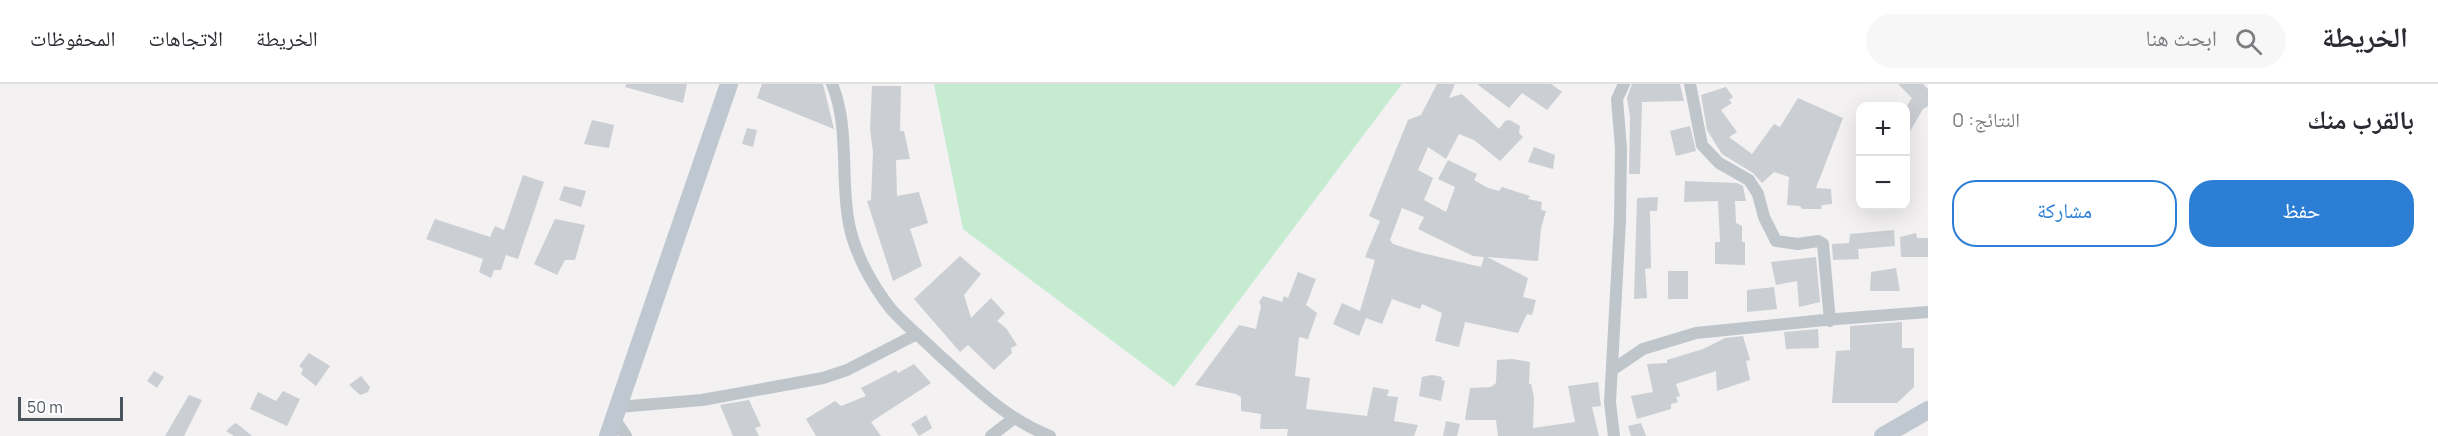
<!DOCTYPE html>
<html lang="ar">
<meta charset="utf-8">
<style>
body{margin:0;font-family:Manrope,"Noto Naskh Arabic",sans-serif;background:#f7f7f7;color:#2b2b33;direction:rtl}
.controls{position:absolute;right:18px;top:18px;display:grid;overflow:hidden;border-radius:12px;box-shadow:0 6px 24px #0002}
.controls button{width:54px;height:54px;display:grid;place-items:center;padding:0;border:0;border-bottom:2px solid #e1e1e2;background:#fff;color:#2b2b33;font:30px sans-serif}
.scale{position:absolute;left:18px;bottom:15px;width:105px;box-sizing:border-box;padding-left:6px;border:3px solid #4b555d;border-top:0;font-size:16px;line-height:21px;white-space:nowrap;color:#4b555d;-webkit-text-stroke:4px #fff;paint-order:stroke}
.list{margin:0;padding:0;list-style:none}
h2{display:flex;justify-content:space-between;align-items:center;height:78px;margin:0;padding:0 24px;font-size:26px}
h2 small{font-size:20px;font-weight:400;color:#7c7c81}
.actions{display:flex;gap:12px;padding:18px 24px}
.actions a{flex:1;padding:14px 0;border:2px solid #2b7ed3;border-radius:24px;text-align:center;font-size:21px;color:#2b7ed3}
.actions .main{background:#2b7ed3;color:#fff}
.icon{flex:none;width:33px;height:33px;fill:none;stroke:currentColor;stroke-width:2;stroke-linecap:round;stroke-linejoin:round}
.map{position:relative;flex:none;width:1928px;height:352px;overflow:hidden;direction:ltr}
header{display:flex;align-items:center;gap:36px;box-sizing:border-box;height:84px;padding:0 30px;background:#fff;border-bottom:2px solid #e1e1e2}
header strong{font-size:28px}
nav{display:flex;gap:33px;margin-inline-start:auto;font-size:21px}
.search{width:420px;height:54px;background:#f7f7f7;display:flex;align-items:center;gap:15px;box-sizing:border-box;padding:0 21px;border-radius:33px;color:#7c7c81;font-size:22px}
main{display:flex}
aside{flex:1;background:#fff}
.map>svg:first-child{display:block}
.green{fill:#c5ecd1}
.building{fill:#cbced3;fill-rule:evenodd}
.lines{fill:none;stroke-linecap:round;stroke-linejoin:round}
.street{stroke:#bec6cc;stroke-width:12}
.secondary{stroke:#bfc8d0;stroke-width:18}
</style>
<header>
<strong>الخريطة</strong>
<div class="search"><svg class="icon" aria-label="search" viewBox="0 0 24 24"><circle cx="10" cy="10" r="6"/><path d="M15 15l6 6"/></svg>ابحث هنا</div>
<nav><a>الخريطة</a><a>الاتجاهات</a><a>المحفوظات</a></nav>
</header>
<main>
<aside>
<h2>بالقرب منك<small>النتائج: 0</small></h2>
<ul class="list">
</ul>
<div class="actions"><a class="main">حفظ</a><a>مشاركة</a></div>
</aside>
<div class="map">
<svg width="1928" height="352" viewBox="0 0 1928 352">
<rect width="100%" height="100%" fill="#f3f1f1"/>
<path class="green" d="M934 0H1402L1174 303 963 145Z"/>
<path class="building" d="M626 0H687L683 19 625 3Z
M762 0H823L834 45 757 14Z
M1437 0H1455L1449 14 1462 10 1499 45 1505 37 1510 36 1520 42 1519 49 1523 53 1500 77 1474 56 1459 50 1446 75 1428 63 1418 86 1433 94 1424 116 1446 128 1455 103 1438 95 1448 76 1477 90 1474 96 1488 104 1499 107 1502 103 1530 112 1528 115 1542 118 1541 126 1546 127 1541 144 1538 177 1487 173 1528 194 1523 213 1536 216 1532 231 1527 230 1518 249 1465 238 1459 263 1435 257 1442 229 1422 220 1420 225 1392 215 1382 240 1366 234 1359 252 1333 240 1342 219 1360 227 1375 176 1365 173 1380 137 1369 132 1408 36 1421 31ZM1402 124 1424 133 1418 145 1473 172 1484 173 1481 183 1418 168 1393 160 1390 156Z
M1477 0H1551L1562 8 1547 26 1522 9 1509 24Z
M1632 0H1680L1684 17 1642 18 1640 90H1629L1630 33 1627 14Z
M1898 0H1923L1928 5V22L1923 25 1905 56V25L1912 14Z
M872 2H901L900 47H904L910 75 896 76 897 112 919 108 928 139 910 145 922 182 893 197 867 117 871 116 873 68 870 45Z
M1726 3 1733 13 1729 16 1732 19 1721 26 1737 48 1729 53 1752 70 1774 40 1780 43 1798 14 1843 34 1816 104 1831 105 1832 120 1822 121 1821 125H1802L1800 122 1787 121 1789 93 1774 88 1762 99 1753 89 1722 70 1707 46 1701 11Z
M592 36 614 41 609 64 584 60Z
M1690 42 1696 67 1676 72 1670 47Z
M747 44 757 46 753 63 742 60Z
M1534 63 1555 71 1553 85 1528 78Z
M523 91 544 98 518 175 506 171 501 186H494L491 194 479 188 483 175 426 155 435 135 490 153 495 142 504 146Z
M1685 97 1737 99 1743 102 1746 117H1735L1736 139 1742 142V158H1745V181L1715 180V158H1720L1718 117 1684 118Z
M564 102 586 107 581 123 559 116Z
M1658 113 1657 127H1650L1651 184 1645 185 1647 214 1634 215 1637 114Z
M555 135 585 141 575 176H565L557 191 534 180Z
M1894 146 1895 162 1858 165 1859 175 1833 176 1832 160 1849 159 1850 150Z
M1916 149 1917 154H1928V173H1901L1900 153Z
M960 172 981 190 964 211 971 234 991 214 1005 229 997 237 1006 244 1017 261 1011 264 1012 269 994 286 968 261 960 268 914 215Z
M1816 173 1820 218 1799 223 1797 197 1776 201 1771 178Z
M1896 184 1900 207H1870L1871 188Z
M1668 187H1688V215H1668Z
M1298 188 1316 195 1306 221 1317 229 1308 255 1299 253 1295 292 1310 294 1306 325 1367 332 1373 303 1389 306 1387 312 1398 313 1394 337 1418 341 1414 352H1287L1288 345H1260L1261 330 1241 327V313L1236 310 1195 301 1239 241 1256 245 1261 222 1259 218 1263 212 1282 218 1284 212 1288 214Z
M1774 203 1777 225 1747 228V206Z
M1902 238V264H1914V303L1897 319H1832L1836 267 1850 266V242Z
M1818 245 1819 264 1786 265 1784 248Z
M1743 252 1750 276 1746 277 1750 296 1717 307 1716 287 1676 300 1680 312 1676 313 1678 318 1671 320V325L1637 335 1631 312 1653 308 1647 280 1667 279V276L1703 265 1725 254Z
M309 269 330 282 316 302 301 290 303 285 299 282Z
M1512 275 1530 278 1529 300H1531L1534 313 1533 344 1575 338 1568 302 1598 298 1601 322 1592 323 1599 352H1498L1496 336H1465L1470 304 1491 303 1496 299 1497 276Z
M914 280 931 299 871 338 881 352H816L806 335 835 317 841 322 866 312 861 304 896 286 898 289Z
M154 287 164 293 157 304 147 297Z
M1432 291 1442 293V296L1445 297 1441 317 1419 312 1422 293Z
M361 292 370 303 368 308 360 311 349 301Z
M283 307 300 315 287 342 250 325 258 308 276 317Z
M189 311 202 316 184 352H165Z
M749 316 761 342 755 344 759 352H733L720 321Z
M926 331 932 344 919 352 911 340Z
M1446 337 1460 340 1457 352H1443Z
M235 339 240 342 252 352H234L226 347Z
M1641 339 1646 352H1631L1628 342Z"/>
<g class="lines">
<path class="street" d="M832 0C850 43 840 94 849 140 855 170 872 201 891 225 905 241 922 254 937 269 972 300 1005 335 1050 352
M1690 0 1702 61 1719 79 1749 96 1758 110 1764 133 1776 157 1798 160 1818 157 1823 160 1830 237
M1612 286 1643 265 1696 249 1824 236 1928 228
M618 323 702 316 823 294 847 286 917 250
M614 334 626 352
M991 352 1013 335
M1614 352 1610 318 1620 137 1621 64 1617 15 1624 0"/>
<path class="secondary" d="M608 352 729 0
M1883 352 1928 326"/>
</g>
</svg>
<div class="controls">
<button>+</button>
<button>−</button>
</div>
<div class="scale">50 m</div>
</div>
</main>
